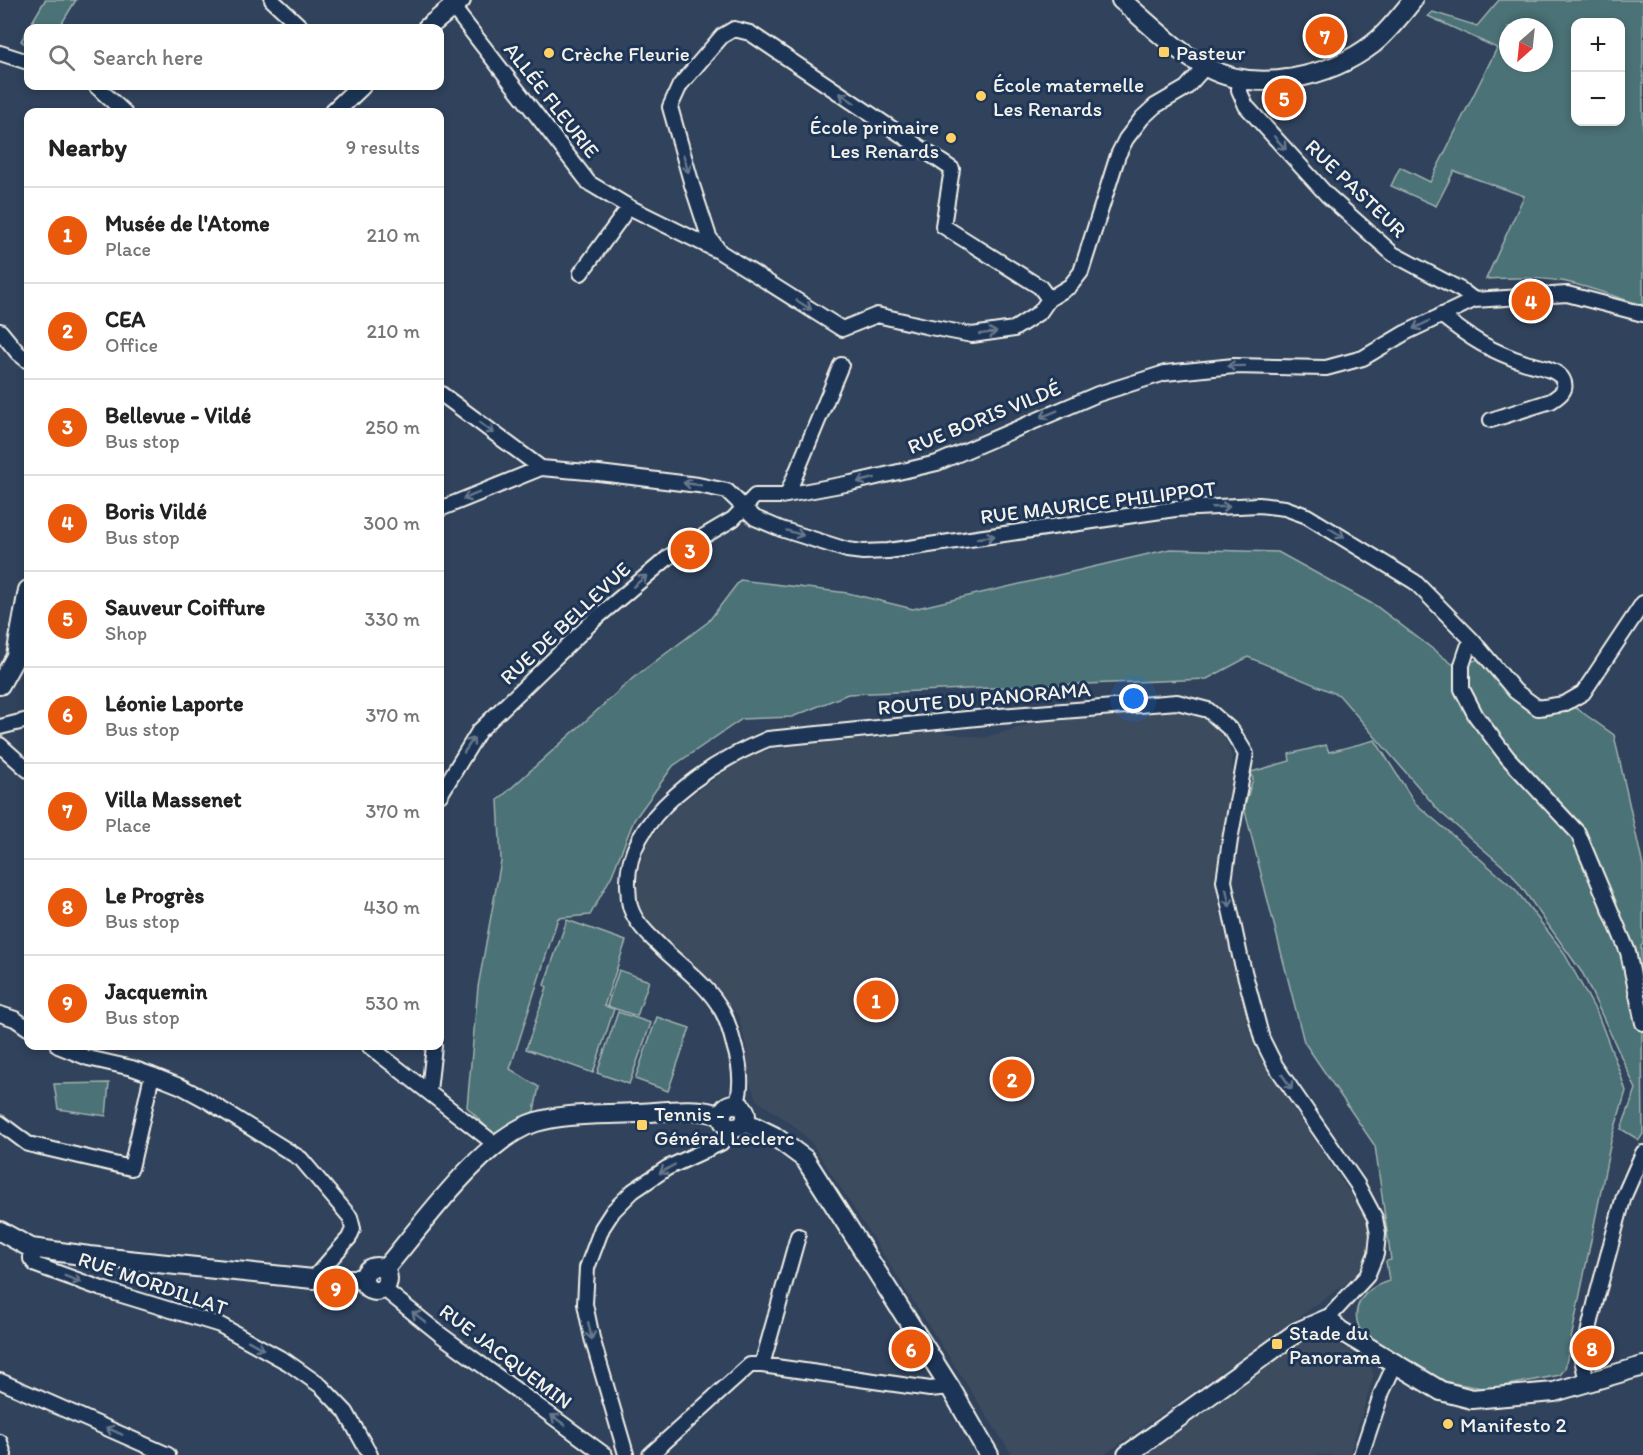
<!DOCTYPE html>
<meta charset="utf-8">
<style>
body{margin:0;font-family:Itim,sans-serif;background:#f6f6f6;color:#222}
.controls{position:absolute;right:18px;top:18px;display:grid;overflow:hidden;border-radius:12px;box-shadow:0 3px 9px #0003}
.controls button{width:54px;height:54px;display:grid;place-items:center;padding:0;border:0;border-bottom:2px solid #e0e0e0;background:#fff;color:#222;font:30px sans-serif}
.compass{position:absolute;left:1499px;top:18px;width:54px;height:54px;border-radius:50%;background:#fff;box-shadow:0 3px 9px #0003;rotate:207deg}
.you{position:absolute;left:1134px;top:699px;width:21px;height:21px;margin:-15px;border:4px solid #fff;border-radius:50%;background:#1a73e8;box-shadow:0 0 0 9px #1a73e833}
.badge{display:grid;place-items:center;width:39px;height:39px;border-radius:50%;background:#ea580c;color:#fff;font-size:20px;font-weight:700}
.pin{position:absolute;translate:-50% -50%;border:3px solid #fff;box-shadow:0 2px 6px #0006}
.list{margin:0;padding:0;list-style:none}
h2{display:flex;justify-content:space-between;align-items:center;height:78px;margin:0;padding:0 24px;font-size:26px}
h2 small{font-size:20px;font-weight:400;color:#767676}
.list li{display:grid;grid-template-columns:39px 1fr auto;gap:18px;align-items:center;box-sizing:border-box;height:96px;padding:0 24px;border-top:2px solid #e0e0e0}
.list b{display:block;font-size:22px;white-space:nowrap}
.list p{margin:0;font-size:20px;white-space:nowrap;color:#767676}
.list em{font-size:20px;font-style:normal;color:#767676}
.icon{flex:none;width:33px;height:33px;fill:none;stroke:currentColor;stroke-width:2;stroke-linecap:round;stroke-linejoin:round}
.map{position:relative;flex:none;width:1643px;height:1455px;overflow:hidden}
.search{position:absolute;background:#fff;box-shadow:0 3px 9px #0003;left:24px;top:24px;width:420px;height:66px;display:flex;align-items:center;gap:15px;box-sizing:border-box;padding:0 21px;border-radius:12px;color:#767676;font-size:22px}
.panel{position:absolute;background:#fff;box-shadow:0 3px 9px #0003;left:24px;top:108px;width:420px;height:942px;border-radius:12px}
.map>svg:first-child{display:block}
.built{fill:#3d4b5f}
.green{fill:#4c7276;stroke:#a0b2af;stroke-width:1.5;fill-rule:evenodd}
.lines{fill:none;stroke-linecap:round;stroke-linejoin:round}
.street-casing{stroke:#f4f1e8;stroke-width:18}
.secondary-casing{stroke:#f4f1e8;stroke-width:22}
.street{stroke:#1d3557;stroke-width:14}
.secondary{stroke:#1d3557;stroke-width:18}
.oneway{stroke:#68778a}
.poi-dot{fill:#ffd166;stroke:#1d3557;stroke-width:2}
.labels{text-anchor:middle;dominant-baseline:central;stroke-width:6;stroke-linejoin:round;paint-order:stroke}
.poi-label{font-size:21px;fill:#f4f1e8;stroke:#1d3557;text-anchor:start}
.street-label{font-size:21px;fill:#f4f1e8;stroke:#1d3557}
</style>
<div class="map">
<svg width="1643" height="1455" viewBox="0 0 1643 1455">
<rect width="100%" height="100%" fill="#30425c"/>
<filter id="ink" filterUnits="userSpaceOnUse"><feTurbulence type="fractalNoise" baseFrequency=".0167" numOctaves="2"/><feDisplacementMap in="SourceGraphic" scale="12" xChannelSelector="R" yChannelSelector="G"/><feConvolveMatrix kernelMatrix="1 2 1 2 8 2 1 2 1" color-interpolation-filters="sRGB"/></filter>
<g filter="url(#ink)">
<path class="built" d="M1172 710 1201 718 1216 727 1225 739 1232 756V788L1218 855 1215 884 1219 909 1250 1033 1258 1056 1364 1214 1369 1230 1368 1247 1364 1261 1356 1275 1344 1285 1104 1455H1012L811 1142 794 1126 758 1101 750 1084 747 1051 739 1017 714 984 656 932 639 911 637 876 646 846 671 812 688 798 739 761 757 753 778 748 939 732 983 738 1038 722Z
M1331 1340 1369 1362 1374 1375 1349 1455H1142L1303 1341Z"/>
<path class="green" d="M45 0H76L59 28H28V46L21 41Z
M1499 0H1643V305C1616 298 1589 286 1561 281 1536 277 1511 278 1486 279L1524 196 1454 171 1436 206 1391 186 1400 167 1430 182 1497 48 1428 16 1433 12 1477 26ZM1576 22H1620V122H1576ZM1508 27H1544V63H1508Z
M1170 549 1278 552 1376 606 1455 666 1480 659 1544 716 1576 708 1614 735 1643 866V944L1641 946 1643 1134 1639 1140 1621 1129 1636 1089 1583 974 1512 874 1440 812 1339 695 1248 657 1207 679 848 694 792 717 742 719 673 766 634 820 612 875 590 915 558 918 510 1069 539 1087 534 1111 496 1137 467 1107 478 987 501 861 498 800 633 678 708 622 740 580 848 593 913 609Z
M1375 740 1415 803 1515 889 1563 951 1598 1015 1619 1070 1626 1091 1611 1141 1565 1369 1560 1375 1488 1389 1446 1382 1363 1335C1347 1310 1362 1289 1389 1281L1386 1261 1391 1260 1375 1146 1304 1042 1244 807 1253 779 1251 772 1290 761 1289 754 1326 745 1329 752Z
M567 920 626 941 604 1006 614 1009 593 1073 526 1049 547 987 544 985Z
M619 970 649 981 637 1016 607 1006Z
M618 1012 651 1023 629 1084 597 1073Z
M657 1017 690 1028 668 1091 635 1079Z
M109 1083 106 1116 58 1109 54 1084Z"/>
<g class="lines">
<g class="street-casing">
<path id="street" d="M272 0 302 28
M452 6 589 183 629 207 716 250
M0 53 28 62
M1240 78 1239 90 1246 106 1327 195 1393 254 1461 290 1474 300
M96 86 124 112
M581 273 629 207
M1049 299 1040 287 943 226 952 169 750 33 734 29 722 36 680 85 670 107 692 185 709 237 720 252 842 329 877 315 925 326 972 335 1014 329 1040 312 1049 299 1070 286 1081 272 1118 155 1126 139 1142 118 1155 106 1186 88 1205 67
M1441 315C1471 339 1490 351 1526 363 1536 366 1558 369 1563 380 1568 390 1559 396 1551 401L1491 420
M0 331 18 353 28 361
M440 393 541 468
M787 495 841 365
M440 509 541 468 599 473 698 485 727 491 755 518 781 529 847 550 863 552 888 551 1175 509 1259 505 1285 508 1307 516 1415 582 1473 641 1515 691 1538 708 1564 704 1583 693 1643 603
M1473 641 1468 647 1462 665V689L1476 716 1508 758 1578 833 1628 952 1643 1023
M0 727 28 720
M0 745 28 770
M440 795 479 731 594 620 670 556 733 519 755 496H781L851 483 937 463 1098 394 1165 373 1234 366 1326 368 1363 358 1405 333 1474 300 1567 294 1643 314
M0 1014 15 1019 28 1028
M58 1046 88 1058 132 1068 152 1075 182 1087 208 1101 301 1159 350 1217 353 1229 349 1238 313 1279
M369 1046 495 1144
M429 1091 434 1046
M737 1103C743 1084 740 1064 734 1045 731 1033 728 1021 722 1011 709 986 682 967 662 948 651 937 636 924 631 909 628 902 629 893 628 886 625 816 712 762 768 739L987 717 1177 702 1208 710 1232 731 1246 754 1230 840 1224 881 1240 956 1262 1039 1275 1065 1357 1184 1375 1218 1378 1234 1376 1254 1367 1276 1327 1319
M0 1123 28 1144 131 1168 152 1075
M31 1248V1259L36 1265 102 1289 220 1325 287 1362 321 1386 346 1412 370 1455
M384 1289 441 1335 605 1455
M762 1365 798 1236
M0 1381 168 1455
M1587 1382 1582 1359 1597 1296 1624 1196 1643 1153
M0 1442 4 1455
M626 1454 592 1338 585 1304 587 1268 602 1228 613 1211 633 1191 667 1168 721 1143 728 1135V1127
M650 1455 750 1365H762L930 1389 950 1387
M1361 1455 1382 1392 1395 1364"/>
</g>
<g class="secondary-casing">
<path id="secondary" d="M1121 0C1148 22 1177 53 1208 68 1258 94 1330 77 1373 44 1388 32 1401 15 1413 0
M427 28 461 0
M334 112 361 86
M0 685 16 656 28 590
M722 1116a12 12 0 1 1 24 0a12 12 0 1 1-24 0Z
M745 1122 774 1136 805 1159 950 1387 989 1455
M0 1231 31 1248 89 1256 313 1279H364
M364 1279a12 12 0 1 1 24 0a12 12 0 1 1-24 0Z
M384 1270C421 1227 482 1138 536 1122 568 1113 603 1115 636 1113 661 1112 699 1106 721 1116
M1127 1455 1297 1332 1327 1319 1341 1331 1441 1391 1472 1399 1554 1392 1643 1366"/>
</g>
<use href="#street" class="street"/>
<use href="#secondary" class="secondary"/>
</g>
<defs><path id="oneway-shaft" d="M-6 0H5M1.5-3L5.5 0L1.5 3" fill="none" stroke-width="1.6" stroke-linecap="round" stroke-linejoin="round" transform="scale(1.5)"/></defs>
<g class="oneway">
<use href="#oneway-shaft" transform="translate(847 98) rotate(-146)"/>
<use href="#oneway-shaft" transform="translate(1280 143) rotate(48)"/>
<use href="#oneway-shaft" transform="translate(686 164) rotate(74)"/>
<use href="#oneway-shaft" transform="translate(804 305) rotate(32)"/>
<use href="#oneway-shaft" transform="translate(1421 325) rotate(154)"/>
<use href="#oneway-shaft" transform="translate(988 333) rotate(-7)"/>
<use href="#oneway-shaft" transform="translate(1236 366) rotate(179)"/>
<use href="#oneway-shaft" transform="translate(1049 414) rotate(158)"/>
<use href="#oneway-shaft" transform="translate(487 428) rotate(36)"/>
<use href="#oneway-shaft" transform="translate(866 480) rotate(166)"/>
<use href="#oneway-shaft" transform="translate(692 484) rotate(-172)"/>
<use href="#oneway-shaft" transform="translate(471 496) rotate(158)"/>
<use href="#oneway-shaft" transform="translate(1221 507) rotate(-2)"/>
<use href="#oneway-shaft" transform="translate(795 533) rotate(17)"/>
<use href="#oneway-shaft" transform="translate(1337 533) rotate(32)"/>
<use href="#oneway-shaft" transform="translate(986 537) rotate(-8)"/>
<use href="#oneway-shaft" transform="translate(640 581) rotate(-40)"/>
<use href="#oneway-shaft" transform="translate(469 745) rotate(-56)"/>
<use href="#oneway-shaft" transform="translate(1228 898) rotate(78)"/>
<use href="#oneway-shaft" transform="translate(1287 1082) rotate(56)"/>
<use href="#oneway-shaft" transform="translate(667 1169) rotate(150)"/>
<use href="#oneway-shaft" transform="translate(73 1279) rotate(21)"/>
<use href="#oneway-shaft" transform="translate(419 1317) rotate(-142)"/>
<use href="#oneway-shaft" transform="translate(590 1331) rotate(78)"/>
<use href="#oneway-shaft" transform="translate(256 1345) rotate(29)"/>
<use href="#oneway-shaft" transform="translate(558 1420) rotate(-144)"/>
<use href="#oneway-shaft" transform="translate(114 1431) rotate(-156)"/>
</g>
</g>
<g class="poi-dot">
<rect x="1158" y="46" width="12" height="12" rx="3"/>
<circle cx="549" cy="53" r="6"/>
<circle cx="981" cy="96" r="6"/>
<circle cx="951" cy="138" r="6"/>
<rect x="636" y="1119" width="12" height="12" rx="3"/>
<rect x="1271" y="1338" width="12" height="12" rx="3"/>
<circle cx="1448" cy="1424" r="6"/>
</g>
<g class="labels">
<g class="poi-label">
<text x="1176" y="52">Pasteur</text>
<text x="561" y="53">Crèche Fleurie</text>
<text x="993" y="84">École maternelle<tspan x="993" dy="24">Les Renards</tspan></text>
<text x="939" y="126" text-anchor="end">École primaire<tspan x="939" dy="24">Les Renards</tspan></text>
<text x="654" y="1113">Tennis -<tspan x="654" dy="24">Général Leclerc</tspan></text>
<text x="1289" y="1332">Stade du<tspan x="1289" dy="24">Panorama</tspan></text>
<text x="1460" y="1424">Manifesto 2</text>
</g>
<g class="street-label">
<text transform="translate(552 100) rotate(52)">ALLÉE FLEURIE</text>
<text transform="translate(1356 188) rotate(44)">RUE PASTEUR</text>
<text transform="translate(984 417) rotate(-22)">RUE BORIS VILDÉ</text>
<text transform="translate(1098 502) rotate(-7)">RUE MAURICE PHILIPPOT</text>
<text transform="translate(565 623) rotate(-43)">RUE DE BELLEVUE</text>
<text transform="translate(984 698) rotate(-5)">ROUTE DU PANORAMA</text>
<text transform="translate(153 1283) rotate(19)">RUE MORDILLAT</text>
<text transform="translate(506 1356) rotate(37)">RUE JACQUEMIN</text>
</g>
</g>
</svg>
<div class="controls">
<button>+</button>
<button>−</button>
</div>
<svg class="compass" viewBox="-18 -18 36 36"><path d="M0-13l5 13h-10z" fill="#e53935"/><path d="M0 13l5-13h-10z" fill="#767676"/></svg>
<div class="you"></div>
<div class="pin badge" style="left:876px;top:1000px">1</div>
<div class="pin badge" style="left:1012px;top:1079px">2</div>
<div class="pin badge" style="left:690px;top:550px">3</div>
<div class="pin badge" style="left:1531px;top:301px">4</div>
<div class="pin badge" style="left:1284px;top:98px">5</div>
<div class="pin badge" style="left:911px;top:1349px">6</div>
<div class="pin badge" style="left:1325px;top:36px">7</div>
<div class="pin badge" style="left:1592px;top:1348px">8</div>
<div class="pin badge" style="left:336px;top:1288px">9</div>
<div class="search"><svg class="icon" aria-label="search" viewBox="0 0 24 24"><circle cx="10" cy="10" r="6"/><path d="M15 15l6 6"/></svg>Search here</div>
<section class="panel">
<h2>Nearby<small>9 results</small></h2>
<ul class="list">
<li><span class="badge">1</span><div><b>Musée de l'Atome</b><p>Place</p></div><em>210 m</em></li>
<li><span class="badge">2</span><div><b>CEA</b><p>Office</p></div><em>210 m</em></li>
<li><span class="badge">3</span><div><b>Bellevue - Vildé</b><p>Bus stop</p></div><em>250 m</em></li>
<li><span class="badge">4</span><div><b>Boris Vildé</b><p>Bus stop</p></div><em>300 m</em></li>
<li><span class="badge">5</span><div><b>Sauveur Coiffure</b><p>Shop</p></div><em>330 m</em></li>
<li><span class="badge">6</span><div><b>Léonie Laporte</b><p>Bus stop</p></div><em>370 m</em></li>
<li><span class="badge">7</span><div><b>Villa Massenet</b><p>Place</p></div><em>370 m</em></li>
<li><span class="badge">8</span><div><b>Le Progrès</b><p>Bus stop</p></div><em>430 m</em></li>
<li><span class="badge">9</span><div><b>Jacquemin</b><p>Bus stop</p></div><em>530 m</em></li>
</ul>
</section>
</div>
